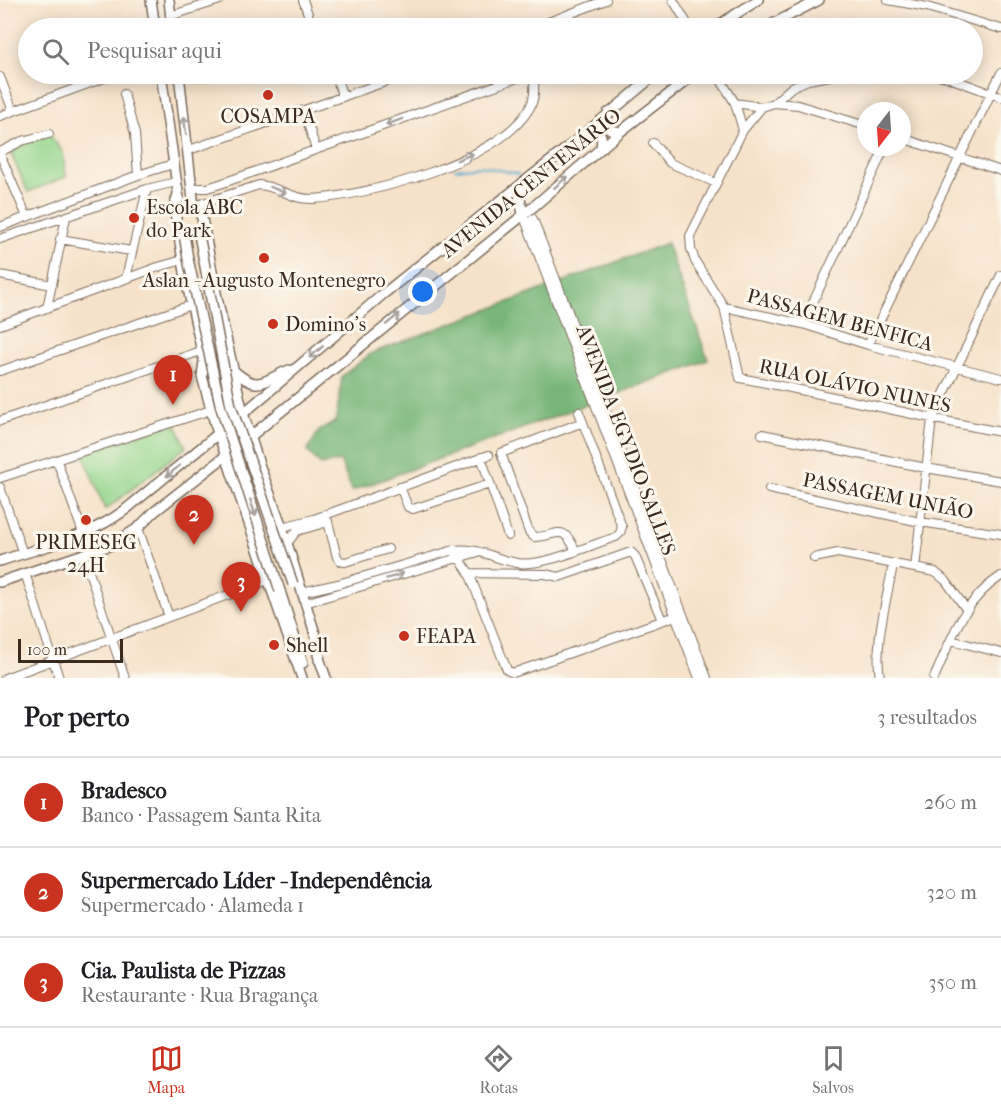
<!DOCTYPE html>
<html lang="pt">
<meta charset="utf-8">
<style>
body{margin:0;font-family:"IM FELL French Canon",serif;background:#f2f2f2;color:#202124}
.compass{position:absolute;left:857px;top:102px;width:54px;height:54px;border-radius:50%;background:#fff;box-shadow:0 3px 15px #0003;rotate:197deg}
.scale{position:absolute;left:18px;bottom:15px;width:105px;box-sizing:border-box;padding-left:6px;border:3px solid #3b2a1e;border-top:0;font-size:16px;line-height:21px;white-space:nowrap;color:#3b2a1e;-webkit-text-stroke:4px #fbf7ec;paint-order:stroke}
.you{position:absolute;left:423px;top:292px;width:21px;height:21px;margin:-15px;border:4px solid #fff;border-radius:50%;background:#1a73e8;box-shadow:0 0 0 9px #1a73e833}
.badge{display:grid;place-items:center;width:39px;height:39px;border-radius:50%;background:#c8321e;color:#fff;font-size:20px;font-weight:700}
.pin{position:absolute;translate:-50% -50px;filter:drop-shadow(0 2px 3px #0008)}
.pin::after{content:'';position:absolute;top:32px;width:21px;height:18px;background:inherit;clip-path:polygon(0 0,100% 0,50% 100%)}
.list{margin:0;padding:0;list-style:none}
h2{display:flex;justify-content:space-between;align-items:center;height:78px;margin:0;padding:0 24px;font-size:26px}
h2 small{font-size:20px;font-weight:400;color:#757577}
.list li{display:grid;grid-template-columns:39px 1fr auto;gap:18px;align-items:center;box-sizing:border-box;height:90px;padding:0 24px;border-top:2px solid #e0e0e0}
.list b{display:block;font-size:22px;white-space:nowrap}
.list p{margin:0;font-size:20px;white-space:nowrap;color:#757577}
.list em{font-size:20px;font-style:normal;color:#757577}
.icon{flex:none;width:33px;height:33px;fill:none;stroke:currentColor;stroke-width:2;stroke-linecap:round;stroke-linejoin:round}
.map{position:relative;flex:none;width:1001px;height:678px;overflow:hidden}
.search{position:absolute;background:#fff;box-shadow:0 3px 15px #0003;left:18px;right:18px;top:18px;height:66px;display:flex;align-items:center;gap:15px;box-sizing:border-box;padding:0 21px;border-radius:33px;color:#757577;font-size:22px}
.sheet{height:348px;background:#fff}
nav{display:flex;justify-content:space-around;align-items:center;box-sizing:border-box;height:84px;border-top:2px solid #e0e0e0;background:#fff;font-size:16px;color:#757577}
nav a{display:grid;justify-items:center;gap:3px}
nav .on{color:#c8321e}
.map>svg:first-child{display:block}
.green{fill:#94d58c;stroke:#688055;stroke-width:1.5}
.forest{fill:#77b678;stroke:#59704b;stroke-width:1.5}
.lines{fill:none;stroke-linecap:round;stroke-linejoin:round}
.stream{stroke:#4faacd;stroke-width:2}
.minor-casing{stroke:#7c6a5a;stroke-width:10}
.major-casing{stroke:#7c6a5a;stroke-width:12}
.minor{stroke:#fff;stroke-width:8}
.major{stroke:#fff;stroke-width:9}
.major-bridge-casing{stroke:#7c6a5a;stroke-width:12;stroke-linecap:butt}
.major-bridge{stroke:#fff;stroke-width:9}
.oneway{stroke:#a79f9a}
.poi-dot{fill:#c8321e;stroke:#fbf7ec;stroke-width:2}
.labels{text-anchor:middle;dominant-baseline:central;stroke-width:6;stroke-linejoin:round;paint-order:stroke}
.poi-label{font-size:20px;fill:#3b2a1e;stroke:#fbf7ec;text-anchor:start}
.street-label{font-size:20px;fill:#3b2a1e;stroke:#fbf7ec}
</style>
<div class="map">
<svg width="1001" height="678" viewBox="0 0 1001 678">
<rect width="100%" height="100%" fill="#fbf7ec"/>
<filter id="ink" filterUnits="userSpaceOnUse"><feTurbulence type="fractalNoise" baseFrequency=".0167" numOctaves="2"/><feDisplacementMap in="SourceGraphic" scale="12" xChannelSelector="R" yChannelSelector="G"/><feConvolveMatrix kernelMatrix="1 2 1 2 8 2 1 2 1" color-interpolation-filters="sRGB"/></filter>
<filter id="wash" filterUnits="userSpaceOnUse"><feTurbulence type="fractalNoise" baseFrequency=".008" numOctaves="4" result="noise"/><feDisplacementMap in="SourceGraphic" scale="24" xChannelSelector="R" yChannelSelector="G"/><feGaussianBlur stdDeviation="1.35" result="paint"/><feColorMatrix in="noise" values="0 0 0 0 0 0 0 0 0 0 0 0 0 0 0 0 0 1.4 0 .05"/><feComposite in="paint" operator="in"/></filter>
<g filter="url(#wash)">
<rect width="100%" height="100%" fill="#f6e2ca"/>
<path class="green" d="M49 134 63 152 66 177 28 192 11 154 22 141Z
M175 422 186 447 105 510 83 453Z"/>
<path class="forest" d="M667 243 708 360 352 491 340 461 321 465 307 451 319 431 336 421 342 376 372 353Z"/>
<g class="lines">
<path class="stream" d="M455 169 480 166 518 174"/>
</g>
</g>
<g filter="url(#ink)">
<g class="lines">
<g class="minor-casing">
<path id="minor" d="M303 0 313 28
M673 0 690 28
M888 0 927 7 1001 29
M170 16 220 0
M533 28 606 0
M335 74 343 97
M717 74 735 103 743 130
M922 74 944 76 1001 97
M0 77 13 111
M124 94 135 134 138 175
M735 103 762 107 774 103 798 105 866 126
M774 103 792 87 808 80 840 74
M762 107 743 130 690 236 691 249 695 261 724 307 740 378C827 394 914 416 1001 432
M0 116 115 74
M307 120 316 150
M902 138 1001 171
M653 143 670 163 716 183
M189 150 408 74
M0 152 22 141 49 134
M0 154 27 217
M192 188H207L220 184 528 74
M197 205 259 185C277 186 293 200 312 199 369 196 499 161 529 109 536 98 534 86 534 74
M523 214 699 678
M533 219 707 678
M0 227 138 175 173 164
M0 239 147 189 176 182
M60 239 131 251
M0 275 52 285
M126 278 147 189
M724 307 803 324 868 345 1001 378
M47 308 66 217
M803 324 885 147
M0 325 158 267 183 260
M868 345 1001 73
M0 371 191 305
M0 421 201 351
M762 434 926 468 1001 481
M481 457 508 536
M57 461 83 533
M0 478 211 410
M0 487 23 554
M400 487 408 507 413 509 490 484
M769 489 920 522 1001 534
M326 514 337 557 340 561 345 562 388 549
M282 527 314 519 489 455
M138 528 169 617
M287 543 297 531 328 522
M454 550 469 573 507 670 513 673 670 618
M575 550C563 522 557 537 534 537L529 532 501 453 583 422
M83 554 125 678
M814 558 838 553 935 572 946 581 966 609
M915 568 932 419 1001 275
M25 573 59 678
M469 573 545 574 559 577 631 552 635 556 662 620
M302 592 338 584 454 550C479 547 494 559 517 563 544 567 589 545 616 537L620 533 622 527 579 412
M305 603 478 552
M951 640 1001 653
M5 678 268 580
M880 678C874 641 887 601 893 564
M934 678C952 638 962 602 1001 576"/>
</g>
<g class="major-casing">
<path id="major" d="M151 0 155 28
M169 0 172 28
M714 28 758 0
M765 28 819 0
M161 74 179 199
M179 74 194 208
M608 113C602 126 608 130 620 132
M587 132C601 129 603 135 601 148
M178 194 174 207 187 284 205 365
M194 204 197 205 202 218 217 298 243 413 259 464 282 527 320 650 319 660
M523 214 519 194 526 184
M204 361 202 376 215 424 302 678
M233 370C259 393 262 381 289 370
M0 561C42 547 89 537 125 510L252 406 382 295 587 132 656 74
M0 582 111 545 138 528 154 512 251 436 533 207 620 132 695 74
M280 591 303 663
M318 655 326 678"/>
</g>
<use href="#minor" class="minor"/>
<use href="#major" class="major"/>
<g class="major-bridge-casing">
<path id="major-bridge" d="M183 228 188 259 221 408 280 591
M198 229 231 406 293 584"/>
</g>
<use href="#major-bridge" class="major-bridge"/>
</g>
<defs><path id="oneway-shaft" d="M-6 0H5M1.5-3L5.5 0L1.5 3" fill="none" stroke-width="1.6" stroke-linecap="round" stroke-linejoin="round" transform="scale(1.5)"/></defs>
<g class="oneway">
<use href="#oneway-shaft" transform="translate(394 122) rotate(160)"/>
<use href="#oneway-shaft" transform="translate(185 125) rotate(-97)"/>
<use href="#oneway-shaft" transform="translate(465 157) rotate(-22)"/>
<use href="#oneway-shaft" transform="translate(561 182) rotate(-41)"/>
<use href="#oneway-shaft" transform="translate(278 190) rotate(22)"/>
<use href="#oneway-shaft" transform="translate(393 319) rotate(-39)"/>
<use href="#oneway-shaft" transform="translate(316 352) rotate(140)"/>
<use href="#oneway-shaft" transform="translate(173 471) rotate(140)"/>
<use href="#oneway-shaft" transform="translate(253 508) rotate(72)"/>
<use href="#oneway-shaft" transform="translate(395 576) rotate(-17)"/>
</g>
</g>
<g class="poi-dot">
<circle cx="268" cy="95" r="6"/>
<circle cx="134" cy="218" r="6"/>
<circle cx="264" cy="258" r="6"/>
<circle cx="273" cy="324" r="6"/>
<circle cx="86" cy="520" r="6"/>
<circle cx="404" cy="636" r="6"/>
<circle cx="274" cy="645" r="6"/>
</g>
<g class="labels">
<g class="poi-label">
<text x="268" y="116" text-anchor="middle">COSAMPA</text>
<text x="146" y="207">Escola ABC<tspan x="146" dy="23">do Park</tspan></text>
<text x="264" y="280" text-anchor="middle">Aslan - Augusto Montenegro</text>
<text x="285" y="324">Domino's</text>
<text x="86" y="542" text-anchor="middle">PRIMESEG<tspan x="86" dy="23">24H</tspan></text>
<text x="416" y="636">FEAPA</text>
<text x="286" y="645">Shell</text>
</g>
<g class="street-label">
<text transform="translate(531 183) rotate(-39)">AVENIDA CENTENÁRIO</text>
<text transform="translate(840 320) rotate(15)">PASSAGEM BENFICA</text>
<text transform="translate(855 386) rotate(12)">RUA OLÁVIO NUNES</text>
<text transform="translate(626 440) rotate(69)">AVENIDA EGYDIO SALLES</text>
<text transform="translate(888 496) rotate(11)">PASSAGEM UNIÃO</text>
</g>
</g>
</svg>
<svg class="compass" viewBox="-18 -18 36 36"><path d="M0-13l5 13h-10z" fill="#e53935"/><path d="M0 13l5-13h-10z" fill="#757577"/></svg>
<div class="scale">100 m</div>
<div class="you"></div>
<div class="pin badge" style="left:173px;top:405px">1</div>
<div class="pin badge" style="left:194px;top:545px">2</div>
<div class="pin badge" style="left:241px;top:612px">3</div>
<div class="search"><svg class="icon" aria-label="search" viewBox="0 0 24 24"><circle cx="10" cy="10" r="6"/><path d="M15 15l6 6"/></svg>Pesquisar aqui</div>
</div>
<section class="sheet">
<h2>Por perto<small>3 resultados</small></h2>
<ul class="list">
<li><span class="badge">1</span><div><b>Bradesco</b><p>Banco · Passagem Santa Rita</p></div><em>260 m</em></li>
<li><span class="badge">2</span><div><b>Supermercado Líder - Independência</b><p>Supermercado · Alameda 1</p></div><em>320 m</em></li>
<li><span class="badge">3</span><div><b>Cia. Paulista de Pizzas</b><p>Restaurante · Rua Bragança</p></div><em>350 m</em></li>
</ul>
</section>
<nav>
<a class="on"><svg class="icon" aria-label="map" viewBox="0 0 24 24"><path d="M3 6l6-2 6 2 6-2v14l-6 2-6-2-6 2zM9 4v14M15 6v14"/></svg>Mapa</a>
<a><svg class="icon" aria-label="directions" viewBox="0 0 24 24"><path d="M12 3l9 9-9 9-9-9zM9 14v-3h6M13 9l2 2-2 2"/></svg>Rotas</a>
<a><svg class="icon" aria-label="saved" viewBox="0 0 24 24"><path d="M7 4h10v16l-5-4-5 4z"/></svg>Salvos</a>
</nav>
